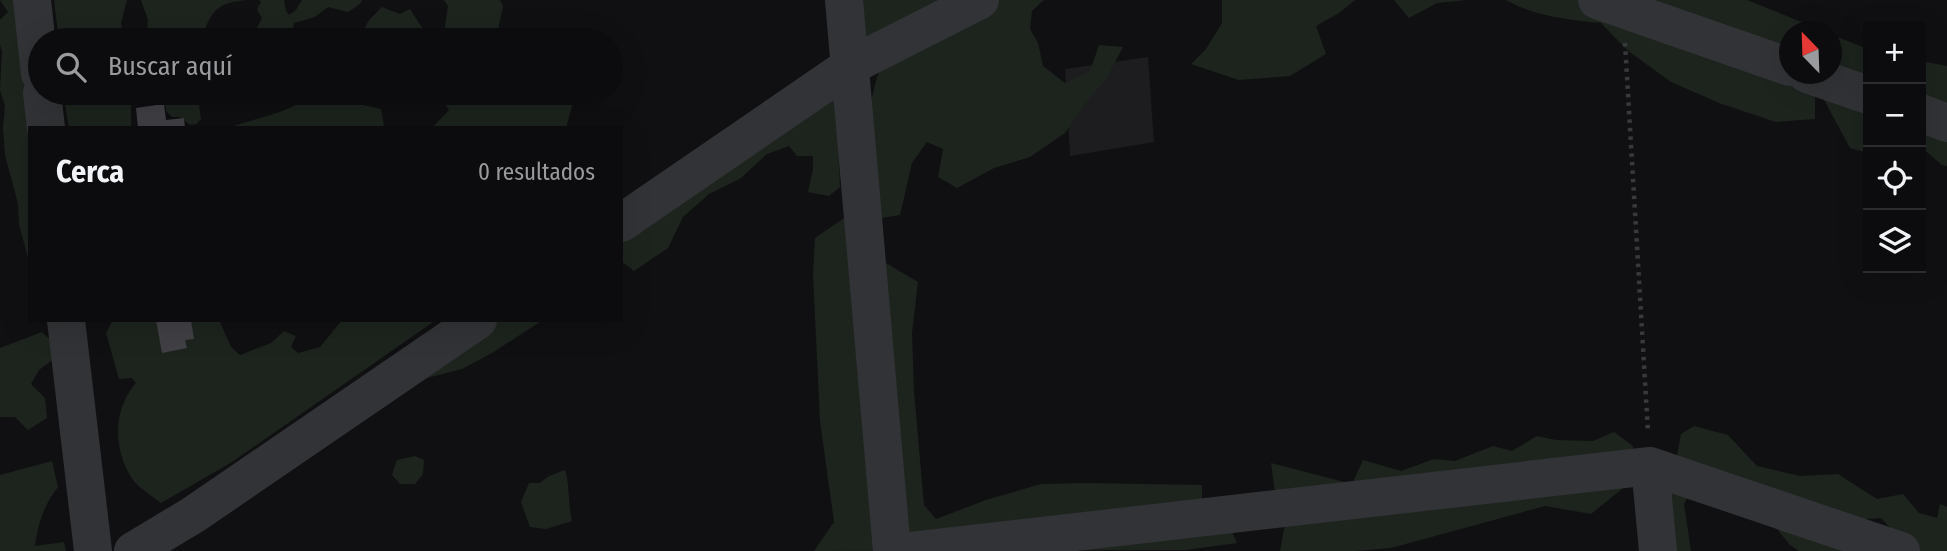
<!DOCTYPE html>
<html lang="es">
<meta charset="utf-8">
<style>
body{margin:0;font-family:"Fira Sans Condensed",sans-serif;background:#151517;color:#f1f3f6}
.controls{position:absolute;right:21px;top:21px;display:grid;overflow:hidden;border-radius:0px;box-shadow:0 7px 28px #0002}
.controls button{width:63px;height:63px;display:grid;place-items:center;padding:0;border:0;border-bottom:2px solid #2c2c2e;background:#0c0c0e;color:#f1f3f6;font:35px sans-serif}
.compass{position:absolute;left:1779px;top:21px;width:63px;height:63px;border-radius:50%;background:#0c0c0e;box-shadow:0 7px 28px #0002;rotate:337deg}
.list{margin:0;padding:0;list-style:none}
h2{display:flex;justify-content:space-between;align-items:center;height:91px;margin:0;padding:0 28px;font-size:30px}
h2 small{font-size:23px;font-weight:400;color:#9a9b9e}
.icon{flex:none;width:38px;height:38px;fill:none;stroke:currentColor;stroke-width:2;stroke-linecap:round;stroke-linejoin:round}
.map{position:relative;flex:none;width:1947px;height:551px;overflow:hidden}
.search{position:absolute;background:#0c0c0e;box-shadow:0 7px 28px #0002;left:28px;top:28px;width:595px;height:77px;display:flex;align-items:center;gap:18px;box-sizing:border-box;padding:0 24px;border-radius:38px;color:#9a9b9e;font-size:26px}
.panel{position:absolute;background:#0c0c0e;box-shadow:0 7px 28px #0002;left:28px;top:126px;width:595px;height:196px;border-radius:0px}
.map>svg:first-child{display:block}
.built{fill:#1d1d1f}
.green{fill:#1d241e}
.building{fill:#404045}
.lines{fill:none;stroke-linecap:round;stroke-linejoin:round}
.path{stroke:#38393d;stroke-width:4.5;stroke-dasharray:3.5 5;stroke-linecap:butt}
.minor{stroke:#323336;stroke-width:38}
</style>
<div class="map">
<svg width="1947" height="551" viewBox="0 0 1947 551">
<rect width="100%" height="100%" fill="#101012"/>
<path class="built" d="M1148 57 1154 142 1070 156 1065 69Z"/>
<path class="green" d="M0 0H21L30 128V266L19 224 18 204 5 155 3 129 5 105 0 90 2 52 0 44V20L8 12Z
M54 0H127L121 23 124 40H59Z
M141 0H247C241 1 235 1 229 3 213 7 206 23 203 38L198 40H165L147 32 148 20Z
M259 0H284L286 11 289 15 296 10 302 0H362L360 4 348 12 328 7 315 17 294 23 293 28 299 33 296 40H251L262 18 257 10 261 2Z
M444 0H500L503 6 496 40H443L448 6Z
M857 0H1044L1032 11 1030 29 1038 43 1043 66 1065 83 1090 71 1099 45 1123 47 1107 78 1084 105 1065 133 1030 157 994 168 957 188 938 177 943 149 927 142 912 163 900 215 870 220 861 142 877 77 896 29 864 42Z
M1222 0H1355L1339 13 1316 26 1326 54 1290 76 1239 80 1191 64 1206 49 1222 23Z
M1394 0H1467L1437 3 1409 18Z
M1506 0H1747L1824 31 1790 32V74H1832V35L1868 49V153L1850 148 1815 83V119L1776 122 1719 103 1671 82 1627 50 1601 23C1569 20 1534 16 1506 0Z
M382 7 400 14 410 9 428 37 435 40H358L369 20Z
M1921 61 1947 66V166L1942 165 1921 147Z
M63 93H131V128H69Z
M150 93H203L199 105 201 119 196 124 190 125 180 117H172L166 111 165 103H155L149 97Z
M255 93H296L290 101 265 99 250 105Z
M442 93H573L575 95 566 128H415L416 126 433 127 449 110 441 96Z
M313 94 381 109 384 125 381 128H229C257 117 289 114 313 94Z
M836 95 840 187 829 196 808 192 813 169V156H797L789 146 767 154 741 178 709 194 683 217 668 248 634 271 624 263 621 265V236Z
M844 218 859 270 881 260 918 282 912 333 914 392 924 505 936 519 986 500 1041 484 1086 483 1202 485V504L1225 517 1237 543 1186 550 814 551 834 522 820 421 813 274 815 238Z
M113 320H219L231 347 240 355 271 343 284 331 296 336 291 347 298 353 320 347 342 320H436L232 462 161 503C151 495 137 487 131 477 113 448 113 409 136 383L132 378 119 379 106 333Z
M490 320H543L492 353 462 369 423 379Z
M42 332 63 352 39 370 31 384 45 398 47 418 28 430 15 417H0V348Z
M1694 426 1728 435 1757 466 1800 476 1838 474 1877 499 1903 494 1919 513 1937 518 1940 504 1947 507V551H1895L1892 530 1881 518 1867 519 1850 540 1849 551H1799L1790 545 1777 529 1696 482 1684 504 1691 551H1668L1648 485 1676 461 1681 434Z
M1614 432 1633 446V461L1622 489 1591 514 1545 506 1391 548 1355 551H1280L1285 524 1275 493 1271 463 1352 484 1363 460 1401 471 1434 459 1455 461 1493 446 1512 451 1537 436 1556 440 1593 441Z
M415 456 424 460 423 474 415 484H400L392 475 397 460Z
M52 461 58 487C44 505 38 523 35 546L64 542 66 551H0V475Z
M565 470C570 486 568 505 572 521L546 529 530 527 521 502 529 483H540L549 476Z"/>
<path class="building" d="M164 104 166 120 184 118 185 128H138L136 108Z
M156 320H191L194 339 185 340 187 348 162 353Z"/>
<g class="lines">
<path class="path" d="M1625 43 1648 432"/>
<path class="minor" d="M32 0 40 74
M844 0 892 551
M1597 0 1790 67
M1807 74 1868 95
M42 93 46 128
M1921 113 1947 123
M621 223 850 66 980 0
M66 320 93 551
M1650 466 1658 551
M133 551 193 515 478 320
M911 551 1650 466 1901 551"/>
</g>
</svg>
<div class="controls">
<button>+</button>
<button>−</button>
<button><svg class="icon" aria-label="locate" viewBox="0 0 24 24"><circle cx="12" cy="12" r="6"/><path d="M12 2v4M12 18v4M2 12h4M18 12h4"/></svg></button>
<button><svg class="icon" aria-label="layers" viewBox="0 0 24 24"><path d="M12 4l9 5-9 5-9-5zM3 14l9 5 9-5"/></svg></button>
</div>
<svg class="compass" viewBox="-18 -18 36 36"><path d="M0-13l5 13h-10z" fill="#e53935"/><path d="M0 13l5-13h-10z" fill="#9a9b9e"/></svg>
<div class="search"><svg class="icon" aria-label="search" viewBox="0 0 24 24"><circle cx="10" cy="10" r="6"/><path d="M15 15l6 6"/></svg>Buscar aquí</div>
<section class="panel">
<h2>Cerca<small>0 resultados</small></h2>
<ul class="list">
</ul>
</section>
</div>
